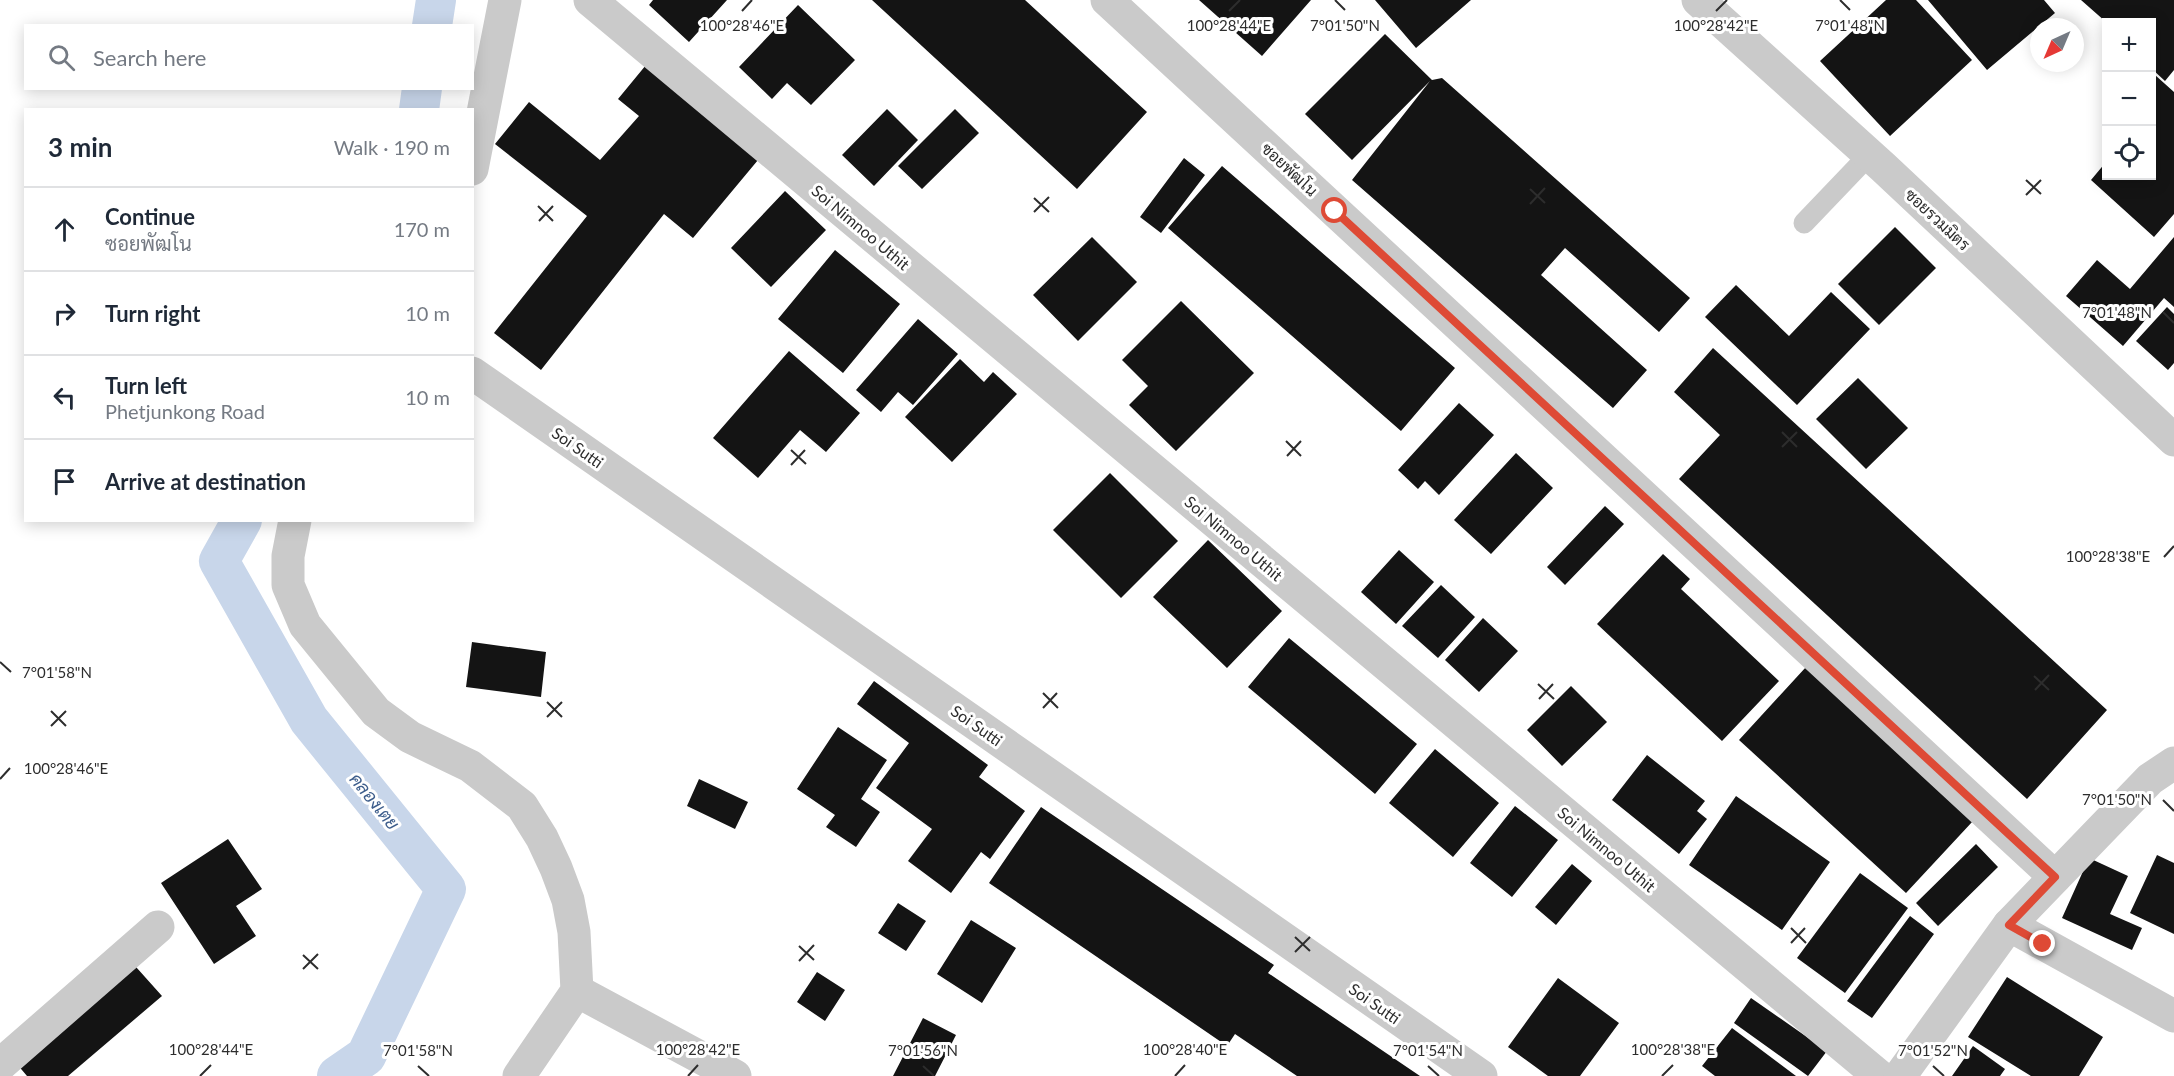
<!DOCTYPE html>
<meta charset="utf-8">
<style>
body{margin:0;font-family:Lato,Sarabun,sans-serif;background:#f6f6f7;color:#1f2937}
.controls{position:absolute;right:18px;top:18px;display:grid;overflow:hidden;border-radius:0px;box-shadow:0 3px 15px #0003}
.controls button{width:54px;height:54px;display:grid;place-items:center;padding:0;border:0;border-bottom:2px solid #e0e1e3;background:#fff;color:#1f2937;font:30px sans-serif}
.compass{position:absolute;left:2030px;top:18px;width:54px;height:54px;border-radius:50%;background:#fff;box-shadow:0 3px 15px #0003;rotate:224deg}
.stop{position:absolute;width:18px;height:18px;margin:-14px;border:4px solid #de4a35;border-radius:50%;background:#fff}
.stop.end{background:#de4a35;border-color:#fff;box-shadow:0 2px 6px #0008}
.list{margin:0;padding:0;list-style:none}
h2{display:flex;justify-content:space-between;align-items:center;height:78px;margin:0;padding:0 24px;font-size:26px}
h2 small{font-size:20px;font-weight:400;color:#747a83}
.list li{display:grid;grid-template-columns:39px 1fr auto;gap:18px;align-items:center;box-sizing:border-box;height:84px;padding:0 24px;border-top:2px solid #e0e1e3}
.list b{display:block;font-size:22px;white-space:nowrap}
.list p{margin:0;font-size:20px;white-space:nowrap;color:#747a83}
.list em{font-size:20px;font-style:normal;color:#747a83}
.icon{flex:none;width:33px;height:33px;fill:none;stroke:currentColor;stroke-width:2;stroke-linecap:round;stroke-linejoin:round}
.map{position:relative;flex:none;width:2174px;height:1076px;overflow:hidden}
.search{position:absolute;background:#fff;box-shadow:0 3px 15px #0003;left:24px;top:24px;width:450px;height:66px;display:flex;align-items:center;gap:15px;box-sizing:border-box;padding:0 21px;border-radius:0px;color:#747a83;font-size:22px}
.panel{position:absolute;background:#fff;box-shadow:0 3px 15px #0003;left:24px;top:108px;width:450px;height:414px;border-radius:0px}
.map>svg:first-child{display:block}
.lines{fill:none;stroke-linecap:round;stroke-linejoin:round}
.canal{stroke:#c8d6ea;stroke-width:40}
.building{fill:#141414}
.service{stroke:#cacaca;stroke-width:21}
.minor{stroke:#cacaca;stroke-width:33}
.tertiary{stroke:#cacaca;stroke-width:33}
.route{stroke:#de4a35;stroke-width:8}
.ticks{fill:none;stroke:#2d2d2d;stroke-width:2}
.labels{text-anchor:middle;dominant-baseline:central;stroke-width:6;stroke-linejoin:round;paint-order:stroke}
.street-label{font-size:16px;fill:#2d2d2d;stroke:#fff}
.water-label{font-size:18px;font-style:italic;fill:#3e5e8c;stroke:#fff}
.ticks-label{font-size:15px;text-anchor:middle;fill:#2d2d2d;stroke:#fff;stroke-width:6;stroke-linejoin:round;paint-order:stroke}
</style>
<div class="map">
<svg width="2174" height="1076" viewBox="0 0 2174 1076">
<rect width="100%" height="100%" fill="#fff"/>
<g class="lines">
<path class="canal" d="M432 26 436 0
M419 110 422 88
M242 520 219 561 309 720 446 889 366 1056 337 1076"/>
</g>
<path class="building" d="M653 0H727L689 42 649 5Z
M872 0H1025L1147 112 1077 189Z
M1199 0H1311L1262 56Z
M1375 0H1471L1416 48Z
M1886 0H1916L1972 60 1890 136 1820 61Z
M1928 0H2044L2055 13 1987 70Z
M2081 0H2174V70L2165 81 2152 69V22H2106Z
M798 5 855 60 811 105 787 83 772 99 739 67Z
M1385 34 1432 80 1442 78 1690 298 1659 332 1565 248 1541 275 1647 370 1613 408 1352 180 1430 81 1352 160 1305 114Z
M646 65 758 160 693 238 664 214 541 370 494 333 587 216 495 144 529 102 600 160 639 116 618 99Z
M2155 75 2174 92V214L2154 237 2091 180 2106 162V176H2152V78Z
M887 109 918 140 874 186 842 155Z
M955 109 979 133 922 189 898 166Z
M1184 158 1205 175 1161 233 1140 217Z
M1222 166 1455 368 1401 431 1168 228Z
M785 191 826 230 771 287 731 248Z
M1895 227 1936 268 1879 325 1838 284Z
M1092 237 1137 282 1078 341 1033 295Z
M2174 237V307L2164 298 2123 346 2066 296 2097 260 2130 289Z
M835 250 900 304 843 373 778 319Z
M1736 285 1789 336 1831 292 1870 329 1797 405 1705 317Z
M1181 301 1254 373 1176 451 1129 405 1148 386 1122 360Z
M2167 307 2174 314V363L2168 370 2136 341Z
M918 319 958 354 913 405 898 392 881 412 856 390Z
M1713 348 2107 710 2027 799 1679 479 1720 435 1674 392Z
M789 351 860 413 826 452 800 430 758 478 713 438Z
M960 359 984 382 993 372 1017 394 952 462 905 417Z
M1858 378 1908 428 1866 469 1816 419Z
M1459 403 1494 435 1439 495 1425 481 1418 489 1398 470Z
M1516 453 1553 488 1491 554 1454 520Z
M1110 473 1178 541 1121 598 1053 530Z
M1605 506 1624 524 1565 585 1547 567Z
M1208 540 1282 611 1227 668 1153 597Z
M1399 550 1434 582 1396 624 1361 592Z
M1663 554 1690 579 1681 589 1779 681 1722 741 1597 624Z
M1441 585 1475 617 1438 658 1402 626Z
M1483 618 1518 651 1479 692 1445 660Z
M1289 638 1417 744 1375 794 1248 687Z
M472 642 546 652 541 697 466 687Z
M1806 667 1973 821 1906 893 1739 740Z
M874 681 988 765 979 777 1025 811 990 859 981 852 951 893 908 861 932 829 876 788 909 743 857 704Z
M1571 686 1607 722 1562 766 1527 730Z
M838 727 887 760 861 799 880 812 856 847 826 827 835 815 797 789Z
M1435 749 1499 803 1453 857 1389 803Z
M1647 755 1705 801 1697 811 1707 819 1679 854 1612 800Z
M699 779 748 802 735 829 687 806Z
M1736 796 1830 862 1782 930 1689 865Z
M1515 806 1558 840 1512 897 1470 863Z
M1041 807 1274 965 1268 973 1420 1076H1297L1235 1034 1227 1046 989 883Z
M228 839 262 889 236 906 256 936 214 964 161 883Z
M1976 844 1998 867 1938 926 1916 903Z
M2157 855 2174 863V934L2130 913Z
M2089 858 2128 876 2110 914 2142 928 2132 950 2062 918Z
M1572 864 1592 881 1556 925 1535 907Z
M1860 873 1908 908 1845 993 1797 958Z
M898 903 926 921 906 951 878 933Z
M1910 916 1934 934 1872 1018 1847 1001Z
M971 920 1016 948 982 1003 937 974Z
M128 958 162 996 68 1076H27L11 1057Z
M817 972 845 990 825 1021 797 1002Z
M2007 977 2103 1037 2079 1076H2031L1968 1037Z
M1558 978 1619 1023 1580 1076H1548L1508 1047Z
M1751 998 1827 1051 1808 1076 1734 1023Z
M923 1018 956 1035 935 1076H893Z
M1732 1028 1796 1076H1715L1702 1066Z
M1973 1046 2005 1069 2000 1076H1952Z"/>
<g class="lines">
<path class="service" d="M1804 223 1869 155"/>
<path class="minor" d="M590 0 1879 1076
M1107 0 2055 877
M1698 0 1883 167 2174 440
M472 169 505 0
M472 373 1481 1076
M295 520 288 556V585L305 625 376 712 410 737 470 766 522 806 542 838 556 868 568 900 574 932 577 991 519 1076
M2009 925 2174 1016
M577 991 735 1076
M0 1065 158 927"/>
<path class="tertiary" d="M1900 1076 2009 925 2150 779 2174 763"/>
</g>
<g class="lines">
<path class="route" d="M1335 211 2055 877 2009 925 2043 944"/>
</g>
<path class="ticks" d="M1335 0 1345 10M1840 0 1850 10M742 11 752 0M1229 11 1240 0M1716 11 1727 0M2026 180 2041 194M1530 189 1545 203M2026 195 2041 180M1034 198 1049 212M1530 204 1545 188M538 206 553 221M1034 212 1049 197M539 221 553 206M2163 312 2174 323M1782 432 1797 447M1286 441 1301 456M1782 447 1797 432M791 450 806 464M1287 456 1301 441M791 465 805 450M2164 557 2174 546M0 662 11 672M2034 676 2049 690M1538 684 1554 699M2035 690 2049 675M1043 693 1058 708M1539 699 1553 684M547 702 562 717M1043 708 1057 693M51 711 66 726M547 717 562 702M51 726 66 711M0 779 10 768M2163 800 2174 811M1791 928 1806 943M1295 937 1310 951M1791 943 1805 928M799 946 814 960M1295 952 1310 937M303 955 318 969M799 961 814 945M303 969 318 954M418 1066 429 1076M923 1066 934 1076M1428 1066 1439 1076M1933 1066 1944 1076M200 1076 211 1065M688 1076 698 1065M1175 1076 1185 1065M1662 1076 1673 1065"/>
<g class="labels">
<g class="street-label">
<text transform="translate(1290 169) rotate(43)">ซอยพัฒโน</text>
<text transform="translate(1938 219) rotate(43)">ซอยรวมมิตร</text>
<text transform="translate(861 227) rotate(40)">Soi Nimnoo Uthit</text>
<text transform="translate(578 447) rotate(35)">Soi Sutti</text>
<text transform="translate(1234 538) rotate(40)">Soi Nimnoo Uthit</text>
<text transform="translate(977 725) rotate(35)">Soi Sutti</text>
<text transform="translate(1607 849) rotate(40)">Soi Nimnoo Uthit</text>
<text transform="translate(1375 1003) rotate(35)">Soi Sutti</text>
</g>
<g class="water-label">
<text transform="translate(375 801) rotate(51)">คลองเตย</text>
</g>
</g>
<g class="ticks-label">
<text x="1345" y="31">7°01'50"N</text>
<text x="1850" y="31">7°01'48"N</text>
<text x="742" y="31">100°28'46"E</text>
<text x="1229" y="31">100°28'44"E</text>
<text x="1716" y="31">100°28'42"E</text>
<text x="2117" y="318">7°01'48"N</text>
<text x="2108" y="562">100°28'38"E</text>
<text x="57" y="678">7°01'58"N</text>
<text x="66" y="774">100°28'46"E</text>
<text x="2117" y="805">7°01'50"N</text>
<text x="211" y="1055">100°28'44"E</text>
<text x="698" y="1055">100°28'42"E</text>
<text x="1185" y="1055">100°28'40"E</text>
<text x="1673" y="1055">100°28'38"E</text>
<text x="418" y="1056">7°01'58"N</text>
<text x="923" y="1056">7°01'56"N</text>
<text x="1428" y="1056">7°01'54"N</text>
<text x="1933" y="1056">7°01'52"N</text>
</g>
</svg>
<div class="controls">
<button>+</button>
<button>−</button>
<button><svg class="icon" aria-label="locate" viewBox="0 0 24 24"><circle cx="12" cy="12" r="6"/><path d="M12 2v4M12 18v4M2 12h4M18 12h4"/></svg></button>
</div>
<svg class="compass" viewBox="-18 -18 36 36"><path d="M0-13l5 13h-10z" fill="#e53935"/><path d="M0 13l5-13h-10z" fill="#747a83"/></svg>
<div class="stop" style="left:1335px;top:211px"></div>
<div class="stop end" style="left:2043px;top:944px"></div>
<div class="search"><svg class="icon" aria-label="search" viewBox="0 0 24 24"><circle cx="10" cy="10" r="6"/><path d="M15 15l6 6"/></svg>Search here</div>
<section class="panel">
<h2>3 min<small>Walk · 190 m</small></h2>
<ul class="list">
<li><svg class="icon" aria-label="ahead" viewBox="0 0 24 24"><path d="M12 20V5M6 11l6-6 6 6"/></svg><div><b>Continue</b><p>ซอยพัฒโน</p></div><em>170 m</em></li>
<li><svg class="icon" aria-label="right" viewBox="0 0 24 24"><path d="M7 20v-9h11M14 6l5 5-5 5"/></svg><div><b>Turn right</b></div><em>10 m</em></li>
<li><svg class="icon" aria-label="left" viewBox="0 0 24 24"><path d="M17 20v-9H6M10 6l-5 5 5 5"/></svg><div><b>Turn left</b><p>Phetjunkong Road</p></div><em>10 m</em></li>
<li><svg class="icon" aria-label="arrive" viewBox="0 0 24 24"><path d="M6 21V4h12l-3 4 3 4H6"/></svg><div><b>Arrive at destination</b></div></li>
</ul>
</section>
</div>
